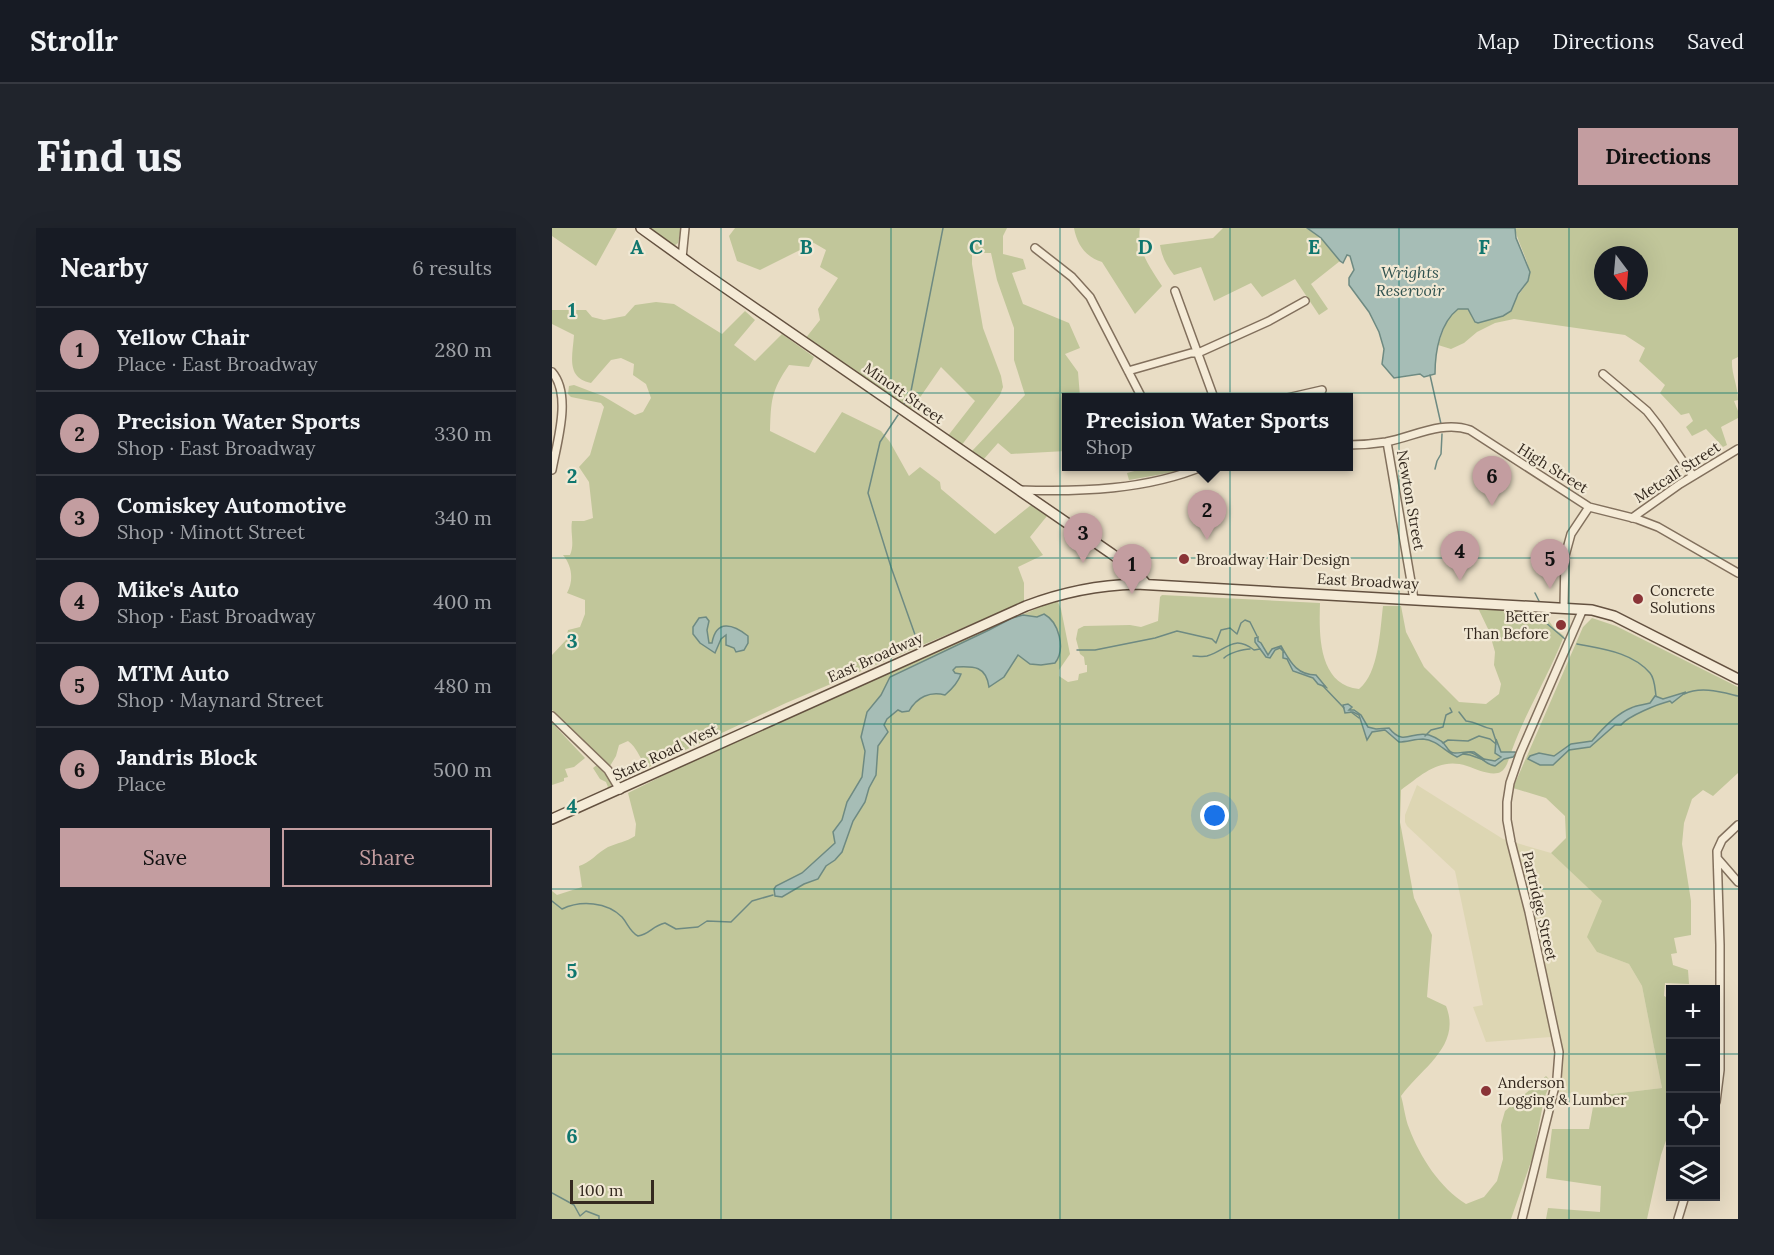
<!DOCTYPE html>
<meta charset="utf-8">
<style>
body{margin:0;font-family:Lora,serif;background:#20242c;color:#f1f3f6}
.controls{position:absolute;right:18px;bottom:18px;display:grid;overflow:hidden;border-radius:0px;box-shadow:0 6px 24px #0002}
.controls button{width:54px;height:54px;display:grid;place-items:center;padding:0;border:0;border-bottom:2px solid #363941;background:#171b24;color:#f1f3f6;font:30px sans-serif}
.compass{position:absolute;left:1042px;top:18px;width:54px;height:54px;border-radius:50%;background:#171b24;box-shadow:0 6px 24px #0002;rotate:164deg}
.scale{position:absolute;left:18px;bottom:15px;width:84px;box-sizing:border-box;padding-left:6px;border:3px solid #34291f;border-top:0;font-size:16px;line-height:21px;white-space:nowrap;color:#34291f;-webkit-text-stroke:4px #f1e8d4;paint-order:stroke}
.you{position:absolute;left:663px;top:588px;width:21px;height:21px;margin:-15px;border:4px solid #fff;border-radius:50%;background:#1a73e8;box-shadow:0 0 0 9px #1a73e833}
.badge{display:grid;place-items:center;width:39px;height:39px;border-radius:50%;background:#c39da0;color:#111;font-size:20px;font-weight:700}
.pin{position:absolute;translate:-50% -50px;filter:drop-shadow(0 2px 3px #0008)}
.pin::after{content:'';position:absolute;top:32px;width:21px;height:18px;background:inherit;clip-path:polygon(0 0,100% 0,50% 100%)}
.popup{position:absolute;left:510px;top:165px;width:291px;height:78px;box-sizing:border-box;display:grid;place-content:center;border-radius:0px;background:#171b24;filter:drop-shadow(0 2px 4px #0005);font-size:20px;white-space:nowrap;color:#9ea1a6}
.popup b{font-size:22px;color:#f1f3f6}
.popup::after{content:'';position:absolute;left:50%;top:100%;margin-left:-12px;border:12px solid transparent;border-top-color:#171b24}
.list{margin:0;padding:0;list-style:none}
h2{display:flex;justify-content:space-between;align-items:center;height:78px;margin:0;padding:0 24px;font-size:26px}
h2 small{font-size:20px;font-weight:400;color:#9ea1a6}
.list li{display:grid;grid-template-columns:39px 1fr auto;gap:18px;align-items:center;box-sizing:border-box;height:84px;padding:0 24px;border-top:2px solid #363941}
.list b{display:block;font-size:22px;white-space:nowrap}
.list p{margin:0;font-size:20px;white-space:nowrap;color:#9ea1a6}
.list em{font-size:20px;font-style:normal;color:#9ea1a6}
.actions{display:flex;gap:12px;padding:18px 24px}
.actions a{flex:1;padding:14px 0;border:2px solid #c39da0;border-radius:0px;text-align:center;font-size:21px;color:#c39da0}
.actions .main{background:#c39da0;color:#111}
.icon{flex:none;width:33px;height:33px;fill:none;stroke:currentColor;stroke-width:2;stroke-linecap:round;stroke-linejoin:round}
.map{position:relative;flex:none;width:1186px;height:991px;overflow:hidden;border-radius:0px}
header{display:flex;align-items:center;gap:36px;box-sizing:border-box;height:84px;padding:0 30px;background:#171b24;border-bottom:2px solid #363941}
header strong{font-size:28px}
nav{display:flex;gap:33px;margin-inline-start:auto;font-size:21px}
.intro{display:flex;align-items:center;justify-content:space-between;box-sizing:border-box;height:144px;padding:0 36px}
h1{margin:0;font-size:42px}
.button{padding:15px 27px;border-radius:0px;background:#c39da0;color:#111;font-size:21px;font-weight:700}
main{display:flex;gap:36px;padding:0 36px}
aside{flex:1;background:#171b24;border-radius:0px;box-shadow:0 6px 24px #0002}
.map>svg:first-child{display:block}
.farmland{fill:#ddd6b3}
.green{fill:#c1c69a;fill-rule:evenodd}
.water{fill:#a6bdb6;stroke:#6e8a82;stroke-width:1.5}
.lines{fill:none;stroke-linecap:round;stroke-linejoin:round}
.stream{stroke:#6e8a82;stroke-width:1.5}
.street-casing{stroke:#82705d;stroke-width:10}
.secondary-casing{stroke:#645140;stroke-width:12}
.street{stroke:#f5ebd7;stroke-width:7}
.secondary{stroke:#f5ebd7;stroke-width:9}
.grid{fill:none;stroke:#0f766e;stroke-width:1.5;stroke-opacity:0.55}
.poi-dot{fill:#8a3437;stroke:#f1e8d4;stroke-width:2}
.labels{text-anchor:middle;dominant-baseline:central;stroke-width:4.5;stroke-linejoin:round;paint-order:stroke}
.street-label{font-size:15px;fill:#34291f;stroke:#f1e8d4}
.poi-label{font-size:15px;fill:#34291f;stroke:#f1e8d4;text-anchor:start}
.water-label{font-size:16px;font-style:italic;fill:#30524f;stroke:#f1e8d4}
.grid-label{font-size:20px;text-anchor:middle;font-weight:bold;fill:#0f766e;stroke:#f1e8d4;stroke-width:4.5;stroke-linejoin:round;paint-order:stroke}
</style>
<header>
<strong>Strollr</strong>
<nav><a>Map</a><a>Directions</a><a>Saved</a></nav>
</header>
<div class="intro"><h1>Find us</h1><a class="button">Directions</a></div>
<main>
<aside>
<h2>Nearby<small>6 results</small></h2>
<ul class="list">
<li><span class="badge">1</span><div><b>Yellow Chair</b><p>Place · East Broadway</p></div><em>280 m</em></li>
<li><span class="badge">2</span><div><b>Precision Water Sports</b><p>Shop · East Broadway</p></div><em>330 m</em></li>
<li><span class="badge">3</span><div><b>Comiskey Automotive</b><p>Shop · Minott Street</p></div><em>340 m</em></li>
<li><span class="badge">4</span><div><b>Mike's Auto</b><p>Shop · East Broadway</p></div><em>400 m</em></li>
<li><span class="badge">5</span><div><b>MTM Auto</b><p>Shop · Maynard Street</p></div><em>480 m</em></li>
<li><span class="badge">6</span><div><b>Jandris Block</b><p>Place</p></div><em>500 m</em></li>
</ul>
<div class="actions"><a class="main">Save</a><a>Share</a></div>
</aside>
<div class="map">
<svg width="1186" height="991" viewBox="0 0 1186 991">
<rect width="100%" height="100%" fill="#e9ddc5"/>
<path class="farmland" d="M865 557 951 611 999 625 1051 673 1045 724 1077 736 1090 758 1110 860 1043 868 1006 864 1010 852 1011 824 1009 816 1000 818 999 809 934 814 921 779 931 777 903 643 855 598 853 594V587Z"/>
<path class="green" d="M0 0H65L44 38 0 8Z
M96 0H129L126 15 122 18 120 17Z
M183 0H455L451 8V26L471 31 474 41 460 45 471 76 517 95 528 120 513 126 526 144 528 169 514 170V223L459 226 446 215 431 232 420 223 473 167 462 132V100L445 52 439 25H420V36L431 100 449 148 451 159 448 167 409 218 395 209 423 173 389 139 358 184 253 111 268 92 266 81 286 50 268 39 274 22 262 15 208 42 185 33 177 8Z
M522 0H588C584 21 599 41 610 58L583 86 550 34C534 29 525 17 522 0Z
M671 0H754L769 10 788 33 759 56 776 81 767 87 743 51 710 69 699 55 662 73 649 39 622 47C614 37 610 29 608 17L661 10Z
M963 0H1186V129L1180 132C1179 145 1186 158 1186 172L1182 173 1186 183V190L1169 199 1175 217 1171 219 1154 201 1140 208 1134 199 1141 193 1137 185 1129 187 1108 165 1113 157 1087 133 1093 120 1073 107 962 91 943 95 925 104 912 115 899 121 886 117 896 89 906 81H916L923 94H930L959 83C963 68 973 61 977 50 980 38 965 14 963 0ZM1051 27H1087V63H1051Z
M104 74 122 76 170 106 193 83 203 92 182 117 203 133 230 106 262 129 257 139 237 137C219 163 219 173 218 203L263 225 290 184 329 203 338 214 357 248 368 239 388 254 389 261 443 306 479 277 495 288 478 309 491 327 466 339 472 355V374L234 475 97 539C86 531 87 521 76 513L67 517 64 528 58 538 0 482V427L14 412 16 402 28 399 33 386V372L15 365C22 352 20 338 11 327H18C23 316 18 305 20 293H32L41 290 37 254 27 239 38 227 52 179 49 175 19 169 16 166 17 158 22 157 51 168 83 187 91 184 99 170 94 156 81 147 82 136 69 130 59 132 39 155C13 150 21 126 22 107L0 96V82H34L40 89 52 92 73 88 83 77Z
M601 238 624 239 627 243 577 252 575 245Z
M610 367 768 375C767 406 766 457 807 461 827 445 828 402 831 378H849L854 404 872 439 907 474 934 476 947 466 949 456 942 437 943 424 937 403 926 380 991 385 1002 400 1012 408C997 447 974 483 960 522 957 529 955 543 946 545 936 547 924 541 915 538 887 529 870 547 849 562L848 594 862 670 880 707 875 769 894 778C910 818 869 840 849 868 852 878 853 890 857 900 868 929 888 960 914 976L932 969 945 953 951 931 949 897 953 883 994 848 999 853 992 871 981 928 959 991H0V663L5 667 30 659 27 638C38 635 45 625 56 619 65 615 74 614 83 608L84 596 76 565 185 511 502 373 506 374 509 381 518 426 507 442V448L516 454 526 452 527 446 535 444V437H533L532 429 528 426 524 411 526 401 532 398 578 397 589 399 606 393 608 369Z
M1040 390 1064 398 1186 459V545L1161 568 1151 562 1140 571 1132 595 1130 616 1139 673V707L1122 710 1125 725 1119 726 1121 737 1136 742 1137 756 1113 755 1112 768 1118 771V901L1109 927 1095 991H994L996 980 1048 984 1049 958 994 950 1000 901H1037L1043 868 1110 860 1090 758 1077 736 1045 724 1035 709 1050 673 999 625 1014 610 1013 588 994 570 961 560 1031 399Z
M0 495 33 530 22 539 13 541 16 549 12 550V553L0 557Z
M45 537 60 554 59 559 51 563 56 559 54 554 48 551 41 540Z"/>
<path class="water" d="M755 0H963L964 10 978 44 976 53 966 66 959 83 951 88 926 95 923 94 916 81H906C888 95 883 123 883 146L872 149 868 146 842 150 830 136 832 121 827 104 817 84 797 57V50L802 42 798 28 795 27 791 35 788 33 769 10Z
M492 386C507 394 514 421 503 435L489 437 478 436 466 427 452 449 437 459C434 438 422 438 404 439L401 442 403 445 409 446C406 455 400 461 393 467 378 463 365 469 357 483L350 484 346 482 335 491 332 497 336 504 326 518 324 547 317 560 313 574 301 593 290 624 283 632 274 638 266 651 252 656 230 669 223 668 222 661 224 658 250 645 283 615 281 604 290 592 295 574 310 549 313 523 309 509 315 484 329 467 338 449 437 402 460 390 471 387 485 389Z
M154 389 157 393 155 402 157 415H160C164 391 181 396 196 408V415L192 422 184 424 182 420 174 417V407L169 411 163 425 148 415 141 406V399L147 390Z
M706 409V413L709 415 716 427 720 421 729 418C738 433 744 447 764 447L774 459 766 456 761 450 741 443 735 431 731 430V423L728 420 723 422 718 430 714 429 703 414V410Z
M1134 464 1120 475 1118 473C1106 476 1076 488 1069 497H1063L1038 519 1017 522 1001 537H988L976 531 978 528 987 525 1002 528 1019 516 1040 513C1050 501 1064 486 1079 480 1085 477 1092 477 1098 475L1103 468 1111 471Z
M796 476 800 479 797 482H802L809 487 816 499 824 501 837 500C852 519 860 502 877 507 880 508 886 511 889 513 895 516 895 525 903 525 909 525 916 523 922 524L932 531 943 533 949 529 943 525 944 511 949 524H963L964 526 961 529 952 531 943 538C932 537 924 522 914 525 911 525 908 528 905 529 893 524 885 512 871 511 863 511 855 514 847 514L833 502 820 504 815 512 807 487 801 484 793 485 791 477Z"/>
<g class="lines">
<path class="stream" d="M878 147 889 196
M352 176 359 163 391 0
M346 187 328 214 316 265 339 339 367 418
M883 241 885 233 889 226 890 206
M983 365 988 375
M989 383 993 394 1013 411
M1025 416C1050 421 1080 424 1098 445 1103 451 1103 461 1104 468
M525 422H543L603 410 625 403 660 411 664 415 669 402 678 400 685 406 689 395 693 392 698 394 705 408
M641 428C645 428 651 429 655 428 675 422 681 406 702 422L708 421
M672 430C677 425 691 421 698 421
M771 458 792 480
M1132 466C1149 458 1169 464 1186 468
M799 484 807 490
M907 484 914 493C924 494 930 499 940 501L944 513
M873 508 879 502 891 499 894 487 900 484 898 480
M891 515 896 512 916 513 927 508 938 511 944 516
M911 526 918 527 932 532
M0 673 10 681C29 672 55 674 70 689 76 696 78 704 86 708 98 706 100 698 113 695L124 701 146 699 155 693 179 694 200 673 221 667
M0 965 22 977 28 988 34 983 47 988V991"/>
<g class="street-casing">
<path id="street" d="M483 20 520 49 538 69 590 170
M130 30 133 0
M623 63 662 170
M576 143 639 125H646L717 93 753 73
M0 144C20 167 5 214 0 242
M1051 146 1095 183 1106 197 1141 248
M735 170 770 162
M835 214 862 371
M796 217C809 217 821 216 834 214 861 209 890 192 918 202L1037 279 1085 291 1106 299 1186 345
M468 262C528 264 595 262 652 238
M1080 290 1128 256 1186 221
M1012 379 1013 328 1019 306 1037 279
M0 488 56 542 68 562
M1166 631 1186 654
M1164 874 1168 842V717L1165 623 1170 612 1186 597
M970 991 1005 850 1007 824 977 684 959 614 955 592V574L958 555 968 526 1031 381
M1126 991 1133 968"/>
</g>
<g class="secondary-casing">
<path id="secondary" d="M89 0 146 41 560 326 582 342 594 356
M0 591 474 378C511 364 545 357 584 356L1040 382 1062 388 1186 451"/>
</g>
<use href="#street" class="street"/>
<use href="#secondary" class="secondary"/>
</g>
<path class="grid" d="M169 0V991M339 0V991M508 0V991M678 0V991M847 0V991M1017 0V991M0 165H1186M0 330H1186M0 496H1186M0 661H1186M0 826H1118M1164 826H1186"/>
<g class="poi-dot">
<circle cx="632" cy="331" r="6"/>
<circle cx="1086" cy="371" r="6"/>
<circle cx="1009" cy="397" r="6"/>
<circle cx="934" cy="863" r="6"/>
</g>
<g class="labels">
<g class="street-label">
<text transform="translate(352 165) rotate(35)">Minott Street</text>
<text transform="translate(1001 240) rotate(32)">High Street</text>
<text transform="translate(1125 244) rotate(-33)">Metcalf Street</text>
<text transform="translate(859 272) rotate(80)">Newton Street</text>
<text transform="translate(816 353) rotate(3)">East Broadway</text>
<text transform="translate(323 429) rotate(-24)">East Broadway</text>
<text transform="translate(113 524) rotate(-25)">State Road West</text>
<text transform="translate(988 678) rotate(77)">Partridge Street</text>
</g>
<g class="poi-label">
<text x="644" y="331">Broadway Hair Design</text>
<text x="1098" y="362">Concrete<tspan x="1098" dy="17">Solutions</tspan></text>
<text x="997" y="388" text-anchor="end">Better<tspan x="997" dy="17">Than Before</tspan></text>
<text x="946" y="854">Anderson<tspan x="946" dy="17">Logging &amp; Lumber</tspan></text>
</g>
<g class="water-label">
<text x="858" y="44">Wrights<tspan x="858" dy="18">Reservoir</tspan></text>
</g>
</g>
<g class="grid-label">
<text x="85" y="26">A</text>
<text x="254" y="26">B</text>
<text x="424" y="26">C</text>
<text x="593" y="26">D</text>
<text x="762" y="26">E</text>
<text x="932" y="26">F</text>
<text x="20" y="89">1</text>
<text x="20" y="255">2</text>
<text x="20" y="420">3</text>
<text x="20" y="585">4</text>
<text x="20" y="750">5</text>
<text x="20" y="915">6</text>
</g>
</svg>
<div class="controls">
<button>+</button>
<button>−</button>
<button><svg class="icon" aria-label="locate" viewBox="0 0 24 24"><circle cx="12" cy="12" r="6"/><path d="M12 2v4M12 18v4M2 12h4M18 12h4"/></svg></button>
<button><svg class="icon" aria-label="layers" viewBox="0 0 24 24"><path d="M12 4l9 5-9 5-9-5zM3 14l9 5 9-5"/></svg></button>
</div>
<svg class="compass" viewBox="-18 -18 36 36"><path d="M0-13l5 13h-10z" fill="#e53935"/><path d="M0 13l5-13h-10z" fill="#9ea1a6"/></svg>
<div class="scale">100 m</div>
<div class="you"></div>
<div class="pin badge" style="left:580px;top:366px">1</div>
<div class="pin badge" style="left:655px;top:312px">2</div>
<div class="popup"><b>Precision Water Sports</b>Shop</div>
<div class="pin badge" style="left:531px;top:335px">3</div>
<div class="pin badge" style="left:908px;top:353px">4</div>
<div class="pin badge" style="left:998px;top:361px">5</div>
<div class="pin badge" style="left:940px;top:278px">6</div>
</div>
</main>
